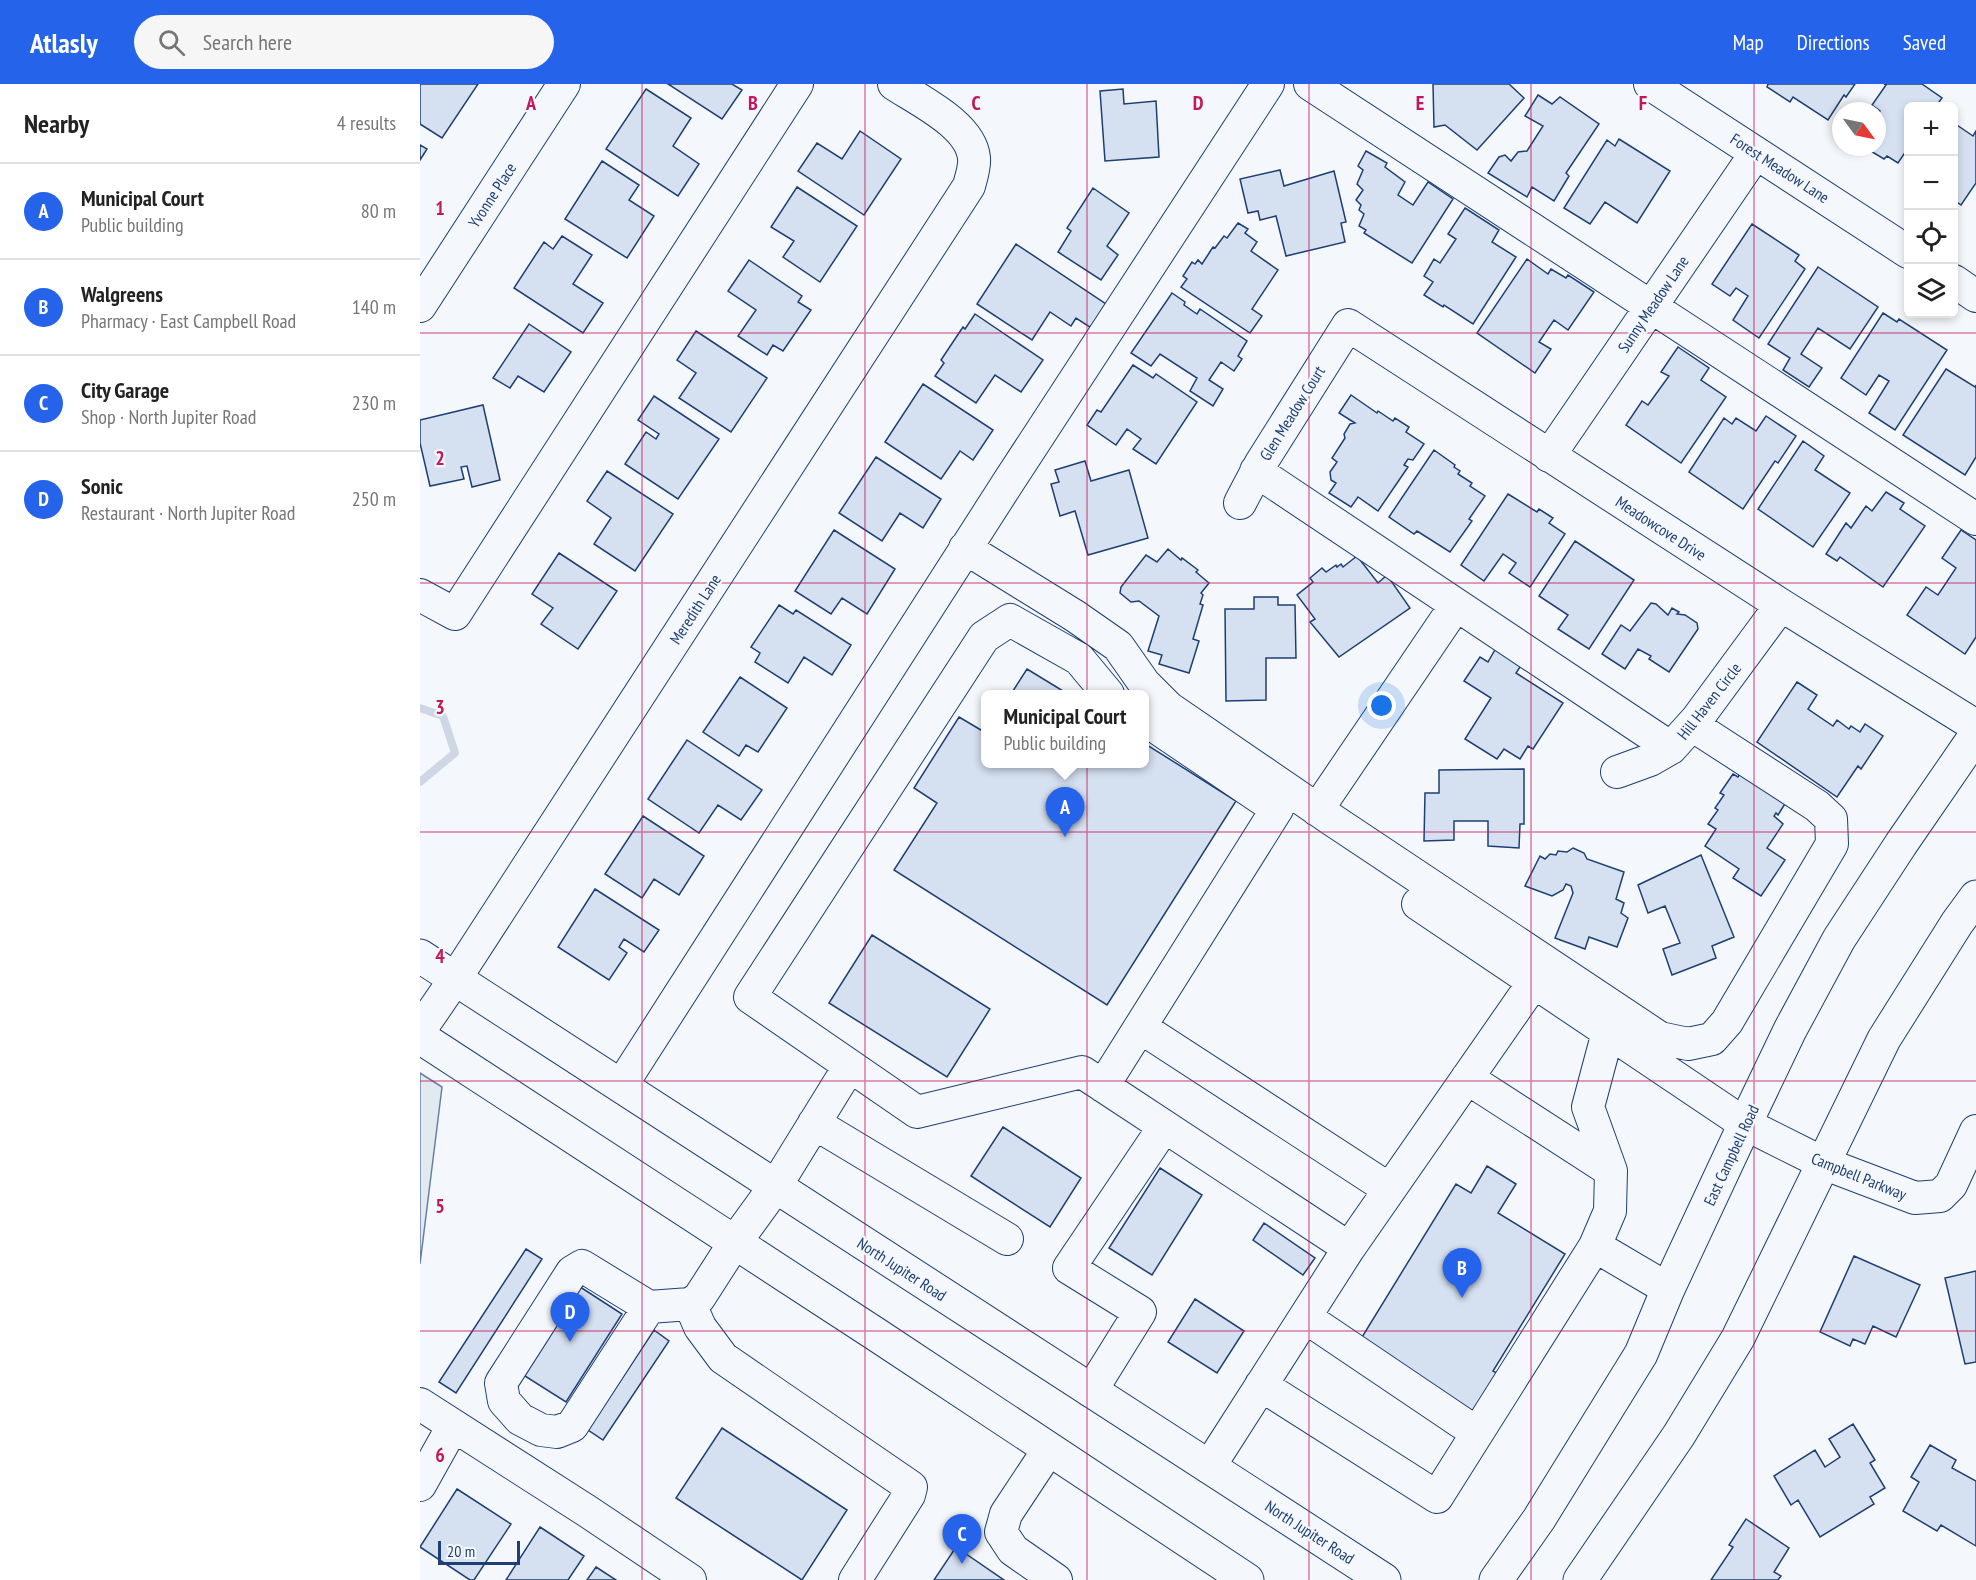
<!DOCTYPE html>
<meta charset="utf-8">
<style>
body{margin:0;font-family:"PT Sans Narrow",sans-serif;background:#f6f6f6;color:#222}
.controls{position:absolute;right:18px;top:18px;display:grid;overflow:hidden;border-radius:9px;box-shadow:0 3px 9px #0003}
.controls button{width:54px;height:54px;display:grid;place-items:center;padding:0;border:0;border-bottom:2px solid #e0e0e0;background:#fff;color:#222;font:30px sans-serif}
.compass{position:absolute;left:1412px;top:18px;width:54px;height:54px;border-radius:50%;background:#fff;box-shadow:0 3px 9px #0003;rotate:123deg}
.scale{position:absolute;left:18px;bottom:15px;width:82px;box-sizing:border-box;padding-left:6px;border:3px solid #1d3f73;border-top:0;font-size:16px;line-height:21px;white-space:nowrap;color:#1d3f73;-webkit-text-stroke:4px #f4f7fb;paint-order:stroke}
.you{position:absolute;left:962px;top:622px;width:21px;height:21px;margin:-15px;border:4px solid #fff;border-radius:50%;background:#1a73e8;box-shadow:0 0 0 9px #1a73e833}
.badge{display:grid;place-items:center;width:39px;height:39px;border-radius:50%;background:#2563eb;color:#fff;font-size:20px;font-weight:700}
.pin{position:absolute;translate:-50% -50px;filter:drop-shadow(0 2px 3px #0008)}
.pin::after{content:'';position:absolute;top:32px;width:21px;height:18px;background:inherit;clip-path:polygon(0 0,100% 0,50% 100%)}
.popup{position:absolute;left:561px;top:606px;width:168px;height:78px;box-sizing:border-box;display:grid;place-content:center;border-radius:9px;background:#fff;filter:drop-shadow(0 2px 4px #0005);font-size:20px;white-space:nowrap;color:#767676}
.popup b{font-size:22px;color:#222}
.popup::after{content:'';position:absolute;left:50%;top:100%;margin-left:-12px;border:12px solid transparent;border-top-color:#fff}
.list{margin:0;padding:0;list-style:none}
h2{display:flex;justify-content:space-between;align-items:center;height:78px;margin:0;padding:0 24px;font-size:26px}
h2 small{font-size:20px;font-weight:400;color:#767676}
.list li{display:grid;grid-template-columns:39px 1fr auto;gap:18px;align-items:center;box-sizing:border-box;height:96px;padding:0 24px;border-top:2px solid #e0e0e0}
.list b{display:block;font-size:22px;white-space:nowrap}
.list p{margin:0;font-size:20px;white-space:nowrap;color:#767676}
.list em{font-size:20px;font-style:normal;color:#767676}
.icon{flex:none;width:33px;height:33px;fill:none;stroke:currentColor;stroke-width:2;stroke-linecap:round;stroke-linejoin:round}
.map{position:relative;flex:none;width:1556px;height:1496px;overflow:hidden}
header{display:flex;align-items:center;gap:36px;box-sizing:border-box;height:84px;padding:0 30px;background:#2563eb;color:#fff}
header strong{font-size:28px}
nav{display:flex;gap:33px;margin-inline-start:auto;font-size:21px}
.search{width:420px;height:54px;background:#f6f6f6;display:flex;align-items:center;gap:15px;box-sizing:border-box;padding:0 21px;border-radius:33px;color:#767676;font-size:22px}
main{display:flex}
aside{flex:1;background:#fff}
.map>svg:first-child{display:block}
.green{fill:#e3e9f0;stroke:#687fa3;stroke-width:1.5}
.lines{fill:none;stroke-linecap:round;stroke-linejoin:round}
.stream{stroke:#cfd7e4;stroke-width:8}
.building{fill:#d5e0f0;stroke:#1d3f73;stroke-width:1.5}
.minor-casing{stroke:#1d3f73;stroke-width:34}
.major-casing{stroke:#1d3f73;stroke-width:35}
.minor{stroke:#f4f7fb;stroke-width:32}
.major{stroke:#f4f7fb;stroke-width:33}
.grid{fill:none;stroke:#c2185b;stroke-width:1.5;stroke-opacity:0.55}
.labels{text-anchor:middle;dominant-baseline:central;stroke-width:4.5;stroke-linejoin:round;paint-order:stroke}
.street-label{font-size:16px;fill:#1d3f73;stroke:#f4f7fb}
.grid-label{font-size:20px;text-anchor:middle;font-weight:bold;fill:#c2185b;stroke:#f4f7fb;stroke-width:4.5;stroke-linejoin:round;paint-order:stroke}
</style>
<header>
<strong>Atlasly</strong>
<div class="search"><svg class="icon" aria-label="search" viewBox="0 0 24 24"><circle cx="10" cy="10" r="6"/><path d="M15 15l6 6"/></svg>Search here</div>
<nav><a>Map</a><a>Directions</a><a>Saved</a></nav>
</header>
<main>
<aside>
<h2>Nearby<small>4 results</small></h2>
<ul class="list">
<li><span class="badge">A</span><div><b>Municipal Court</b><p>Public building</p></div><em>80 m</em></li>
<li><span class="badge">B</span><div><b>Walgreens</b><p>Pharmacy · East Campbell Road</p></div><em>140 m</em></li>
<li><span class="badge">C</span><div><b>City Garage</b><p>Shop · North Jupiter Road</p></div><em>230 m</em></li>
<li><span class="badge">D</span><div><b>Sonic</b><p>Restaurant · North Jupiter Road</p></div><em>250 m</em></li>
</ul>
</aside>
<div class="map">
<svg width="1556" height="1496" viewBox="0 0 1556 1496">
<rect width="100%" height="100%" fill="#f4f7fb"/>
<path class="green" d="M0 989 22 1003 0 1180Z"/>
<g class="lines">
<path class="stream" d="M0 624 23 632 35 669 0 698"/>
</g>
<path class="building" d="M0 0H58L22 54 0 40Z
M248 0H312L322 6 302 35Z
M1013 0H1089L1104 14 1057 66 1025 41 1014 43Z
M1348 0H1435L1426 13 1424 11 1408 36 1373 13 1370 18 1347 3Z
M1464 0H1502L1522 14 1516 22H1488V64L1478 79 1467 72 1464 75 1444 63H1457V33L1460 27 1452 21 1466 1Z
M226 5 271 34 253 62 279 80 258 112 186 65Z
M703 5 704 20 736 17 739 73 685 77 680 7Z
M1118 11 1132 20 1140 13 1179 40 1146 89 1149 92 1134 117 1112 103 1107 113 1068 89 1079 73 1085 71 1091 77 1098 68 1107 67 1123 42 1105 32Z
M1534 39 1553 52 1556 47V99L1541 121 1534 116Z
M440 47 481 75 444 131 378 87 397 59 422 75Z
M1199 55 1250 87 1217 139 1185 118 1170 140 1144 124 1187 56 1195 62Z
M0 61 7 65 0 76Z
M946 67 967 79 965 83 985 98 978 111 993 121 1008 98 1033 115 992 179 944 149 946 146 939 142 944 130 939 126 941 121 936 116 943 106 937 100 943 86 938 82Z
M182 77 219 101 209 116 234 132 207 174 145 135Z
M860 86 864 102 914 87 926 138 921 139 925 158 866 172 856 132 840 136 838 127 828 129 820 95Z
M377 103 437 142 400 198 363 173 374 157 351 143Z
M673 104 709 129 687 162 698 171 681 196 638 168 651 147 647 144Z
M1045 124 1079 146 1072 158 1096 173 1053 240 1024 221 1023 223 1004 211 1013 198 1004 192 1014 175 1020 179 1036 155 1028 150Z
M818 139 828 145 825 149 837 158 831 167 858 186 832 225 842 232 830 249 761 203 767 195 763 192 772 178 775 180 778 176 782 180 793 163 795 164 804 152 807 154Z
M1332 140 1379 171 1375 177 1385 185 1339 254 1313 236 1328 212 1316 204 1310 212 1292 200Z
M142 152 172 171 153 200 183 219 163 249 94 204 124 158 133 165Z
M596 160 695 226 679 249 656 234 651 242 630 228 612 256 557 220Z
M1107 175 1128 190 1131 185 1146 194 1148 191 1174 208 1148 246 1134 236 1119 258 1131 265 1115 289 1057 249Z
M329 176 382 212 378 218 391 226 363 267 353 261 347 271 318 252 336 226 308 207Z
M1398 183 1458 223 1430 265 1398 244 1381 270 1402 284 1389 303 1363 286 1370 274 1348 260Z
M752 209 765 218 764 221 777 230 780 225 827 257 818 272 822 275 814 287 801 278 789 296 803 305 793 322 770 307 777 294 740 270 731 282 711 269Z
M1463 229 1477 238 1479 235 1527 266 1475 346 1449 329 1469 297 1459 291 1446 311 1421 294Z
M555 230 623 276 601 308 575 291 556 319 515 292 524 279 521 276 543 243 545 245Z
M109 240 151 268 124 308 98 292 90 304 73 294Z
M276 247 347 294 311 348 259 314 276 289 257 276Z
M1258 263 1289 284 1281 296 1306 313 1261 379 1206 341 1222 317 1228 321 1249 292 1241 288Z
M713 281 733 294 736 290 777 318 736 380 713 365 721 355 707 345 696 361 667 341 677 326 681 328Z
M1526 285 1555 303 1556 301V373L1545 391 1483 351Z
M503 300 573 346 553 376 540 367 521 395 465 358Z
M931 311 957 329 958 327 973 337 975 334 989 343 986 348 1004 360 993 376 988 375 984 381 988 383 958 427 938 413 931 423 909 409 916 399 911 396 910 388 917 378 912 374 925 354 924 350 930 340 935 339 919 329Z
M234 312 299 355 258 415 205 380 226 348 236 355 239 350 218 336Z
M63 321 80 396 52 403 47 382 41 383 44 395 10 402 0 359V336Z
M1346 332 1376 352 1358 379 1355 377 1323 425 1269 388 1304 334 1312 340 1316 334 1336 347Z
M1383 357 1404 372 1395 386 1430 409 1393 463 1338 425Z
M1014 366 1035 381 1034 383 1040 387 1038 390 1052 399 1050 402 1065 412 1049 435 1052 437 1030 468 997 447 994 450 969 433Z
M456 373 521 415 503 444 480 429 462 457 419 429Z
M665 377 671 397 709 386 728 454 668 471 655 427 640 432 631 400 639 398 635 386Z
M187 387 253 430 215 487 174 460 191 434 167 417Z
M1466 408 1484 419 1480 425 1505 442 1463 503 1420 473 1417 477 1406 470 1426 439 1431 444 1446 422 1452 427Z
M1088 410 1117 428 1119 425 1133 434 1129 439 1145 450 1110 503 1089 489 1096 479 1083 470 1064 497 1041 481Z
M414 446 475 485 447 530 422 514 411 530 375 507Z
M1541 446 1556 456V553L1545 570 1487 531 1506 503 1518 511 1536 484 1522 474Z
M1155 457 1214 496 1169 565 1138 545 1148 531 1119 512Z
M748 465 761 476 762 474 778 486 776 488 789 499 781 509 783 511 780 520 783 521 773 555 779 557 769 589 739 580 742 571 728 567 739 532 719 517 711 518 700 509 701 503 726 471 737 478Z
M139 469 197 507 158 565 121 540 133 524 112 510Z
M937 472 958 499 967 491 990 524 919 573 890 538 895 535 877 511 893 498 890 494 902 484 906 488 916 481 917 483 921 480 923 483Z
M834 513H858V521H875L876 574H846V616L806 617 805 525H834Z
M1231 519 1236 520 1248 531 1252 524 1259 528 1257 530 1265 531 1277 539 1278 545 1249 588 1229 575 1231 572 1218 565 1205 585 1182 570 1201 541 1210 547Z
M359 521 373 530 376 526 431 561 412 591 384 573 368 599 335 578 340 569 331 563Z
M1076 564 1102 580 1096 589 1143 619 1113 665 1108 662 1100 675 1084 665 1077 675 1045 655 1071 614 1044 597 1060 573 1068 578Z
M607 585 648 610H591Z
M320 593 367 624 338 668 326 661 319 672 283 648Z
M1377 598 1397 611 1388 625 1413 642 1417 636 1429 645 1431 642 1440 648 1445 640 1463 652 1441 685 1438 682 1417 713 1337 658Z
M539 633 566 649V680H724V659L816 717 687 921 474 786 517 719 494 704Z
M267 656 342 706 321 736 298 721 279 749 228 715Z
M1104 685V740H1100L1099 764 1068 762V737H1034V756L1004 757 1005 709H1019V686Z
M1323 685 1368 715 1358 731 1356 729 1354 732 1363 740 1347 764 1365 776 1341 812 1313 794 1319 785 1285 762 1296 745 1288 740 1298 726 1295 724 1304 711 1300 709 1313 690 1318 693Z
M223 732 284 772 259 811 234 795 222 814 185 790Z
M1153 764 1164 769 1167 775 1204 788 1196 815 1204 819 1201 829 1208 834 1197 863 1169 853 1165 865 1135 854 1153 809 1151 802 1146 800 1143 806 1132 812 1105 802 1120 772 1125 775 1130 770 1136 771 1138 767 1147 768Z
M1281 771 1314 853 1292 862 1296 874 1252 891 1243 865 1260 859 1245 822 1228 829 1218 801Z
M175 805 239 846 224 868 204 855 199 863 207 869 189 896 138 863Z
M452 851 570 925 527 993 409 919Z
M583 1043 661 1094 630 1143 551 1092Z
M1067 1082 1096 1100 1078 1129 1145 1170 1073 1287 1080 1291 1056 1331 939 1258 1036 1100 1051 1109Z
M740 1084 782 1111 732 1191 689 1164Z
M844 1139 895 1174 883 1191 833 1156Z
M106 1165 122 1175 36 1309 19 1298Z
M1434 1172 1500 1201 1476 1253 1453 1242 1445 1260 1433 1255 1430 1262 1400 1248Z
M1556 1187V1278L1545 1280 1525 1194Z
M154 1199 202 1230 146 1318 97 1287Z
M775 1215 824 1247 797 1289 748 1258Z
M234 1246 249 1257 183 1356 168 1346Z
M1433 1340 1455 1376 1450 1379 1465 1404 1450 1413 1454 1420 1400 1453 1378 1416 1371 1421 1354 1392 1395 1366 1405 1383 1420 1373 1409 1355Z
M302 1344 427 1426 382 1496 256 1414Z
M1510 1361 1536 1376 1532 1384 1556 1397V1462L1521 1441 1517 1447 1483 1427 1499 1398 1491 1393Z
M37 1405 91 1440 54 1496H50L0 1463Z
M1326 1435 1369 1464 1354 1488 1361 1492 1358 1496H1291L1313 1463 1309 1461Z
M120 1443 164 1472 148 1496H86Z
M536 1463 584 1496H514Z
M176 1483 196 1496H167Z"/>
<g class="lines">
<g class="minor-casing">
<path id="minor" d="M890 0 1556 435
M1230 0 1488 168
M1534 197 1556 212
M0 222 144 0
M1129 372 1336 69
M836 387 1251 664
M820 419 841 379 928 241 1361 521 1556 642
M545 464 655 532 698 562 724 599 749 624 911 735 1240 954 1268 960 1292 955 1307 938 1412 760 1411 735 1397 722 1272 641
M0 511 35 530 377 0
M688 610 659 575 590 536 564 553 330 913 497 1028 662 988 929 1164 1114 898
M724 635 857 725
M1197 688 1230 676 1251 664 1277 635 1361 521
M897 726 1036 521
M998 820 1325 1040 1403 1079 1495 1114 1520 1112 1531 1101 1556 1047
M720 943 969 1105
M0 946 35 895 549 102C551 94 555 83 554 74 551 41 500 17 474 0
M1188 948 1168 1023 1191 1087 1190 1127 1175 1162 1248 1205
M1047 994 1191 1087
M201 1002 589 397 848 0
M683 1002 857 725
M394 1039 587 1155
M355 1103 429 983
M270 1220 280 1243 303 1274 491 1403 489 1411 435 1496
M229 1223 162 1182 152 1188 81 1299 84 1317 100 1335 121 1346 137 1348 152 1342 229 1223 270 1220 279 1214 315 1158
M885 1233 1057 1349
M841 1301 1017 1413 1175 1162
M671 1307 720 1228 649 1184 744 1043
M0 1320 167 1427 270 1496
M629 1365 586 1430 581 1448 593 1466 636 1496
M789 1383 929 1164
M0 1401 33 1342"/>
</g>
<g class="major-casing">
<path id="major" d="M0 872 964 1496
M0 953 457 1251 827 1496
M315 1158 355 1103
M1076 1496 1119 1435 1221 1270 1248 1205 1325 1040 1370 946 1419 855 1481 760 1556 651
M1160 1496 1259 1351 1318 1254 1464 955 1537 839 1556 813"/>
</g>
<use href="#minor" class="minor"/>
<use href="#major" class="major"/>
</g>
<path class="grid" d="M222 0V1496M445 0V1496M667 0V1496M889 0V1496M1111 0V1496M1334 0V1496M0 249H1556M0 499H1556M0 748H1556M0 997H1556M0 1247H1556"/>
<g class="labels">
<g class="street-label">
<text transform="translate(1360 84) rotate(33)">Forest Meadow Lane</text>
<text transform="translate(72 111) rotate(-57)">Yvonne Place</text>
<text transform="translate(1233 220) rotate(-56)">Sunny Meadow Lane</text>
<text transform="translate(872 329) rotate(-58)">Glen Meadow Court</text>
<text transform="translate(1241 444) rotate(33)">Meadowcove Drive</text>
<text transform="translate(275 525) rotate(-57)">Meredith Lane</text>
<text transform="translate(1289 617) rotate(-52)">Hill Haven Circle</text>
<text transform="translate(1311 1071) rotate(-65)">East Campbell Road</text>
<text transform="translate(1439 1092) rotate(22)">Campbell Parkway</text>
<text transform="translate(482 1185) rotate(33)">North Jupiter Road</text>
<text transform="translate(890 1448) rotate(33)">North Jupiter Road</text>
</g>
</g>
<g class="grid-label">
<text x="111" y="26">A</text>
<text x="333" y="26">B</text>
<text x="556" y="26">C</text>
<text x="778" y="26">D</text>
<text x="1000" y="26">E</text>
<text x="1223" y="26">F</text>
<text x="20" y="131">1</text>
<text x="20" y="381">2</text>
<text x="20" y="630">3</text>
<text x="20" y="879">4</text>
<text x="20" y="1129">5</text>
<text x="20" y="1378">6</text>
</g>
</svg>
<div class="controls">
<button>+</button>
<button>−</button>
<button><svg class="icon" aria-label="locate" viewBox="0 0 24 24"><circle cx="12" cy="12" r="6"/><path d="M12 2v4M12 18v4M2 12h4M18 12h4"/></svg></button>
<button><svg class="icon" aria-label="layers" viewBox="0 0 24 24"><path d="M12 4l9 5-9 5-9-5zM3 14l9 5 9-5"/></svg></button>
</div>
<svg class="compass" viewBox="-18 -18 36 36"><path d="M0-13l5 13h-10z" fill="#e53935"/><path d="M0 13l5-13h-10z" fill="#767676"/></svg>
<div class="scale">20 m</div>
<div class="you"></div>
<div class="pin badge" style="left:645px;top:753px">A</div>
<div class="popup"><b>Municipal Court</b>Public building</div>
<div class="pin badge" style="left:1042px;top:1214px">B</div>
<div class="pin badge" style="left:542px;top:1480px">C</div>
<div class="pin badge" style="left:150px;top:1258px">D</div>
</div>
</main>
